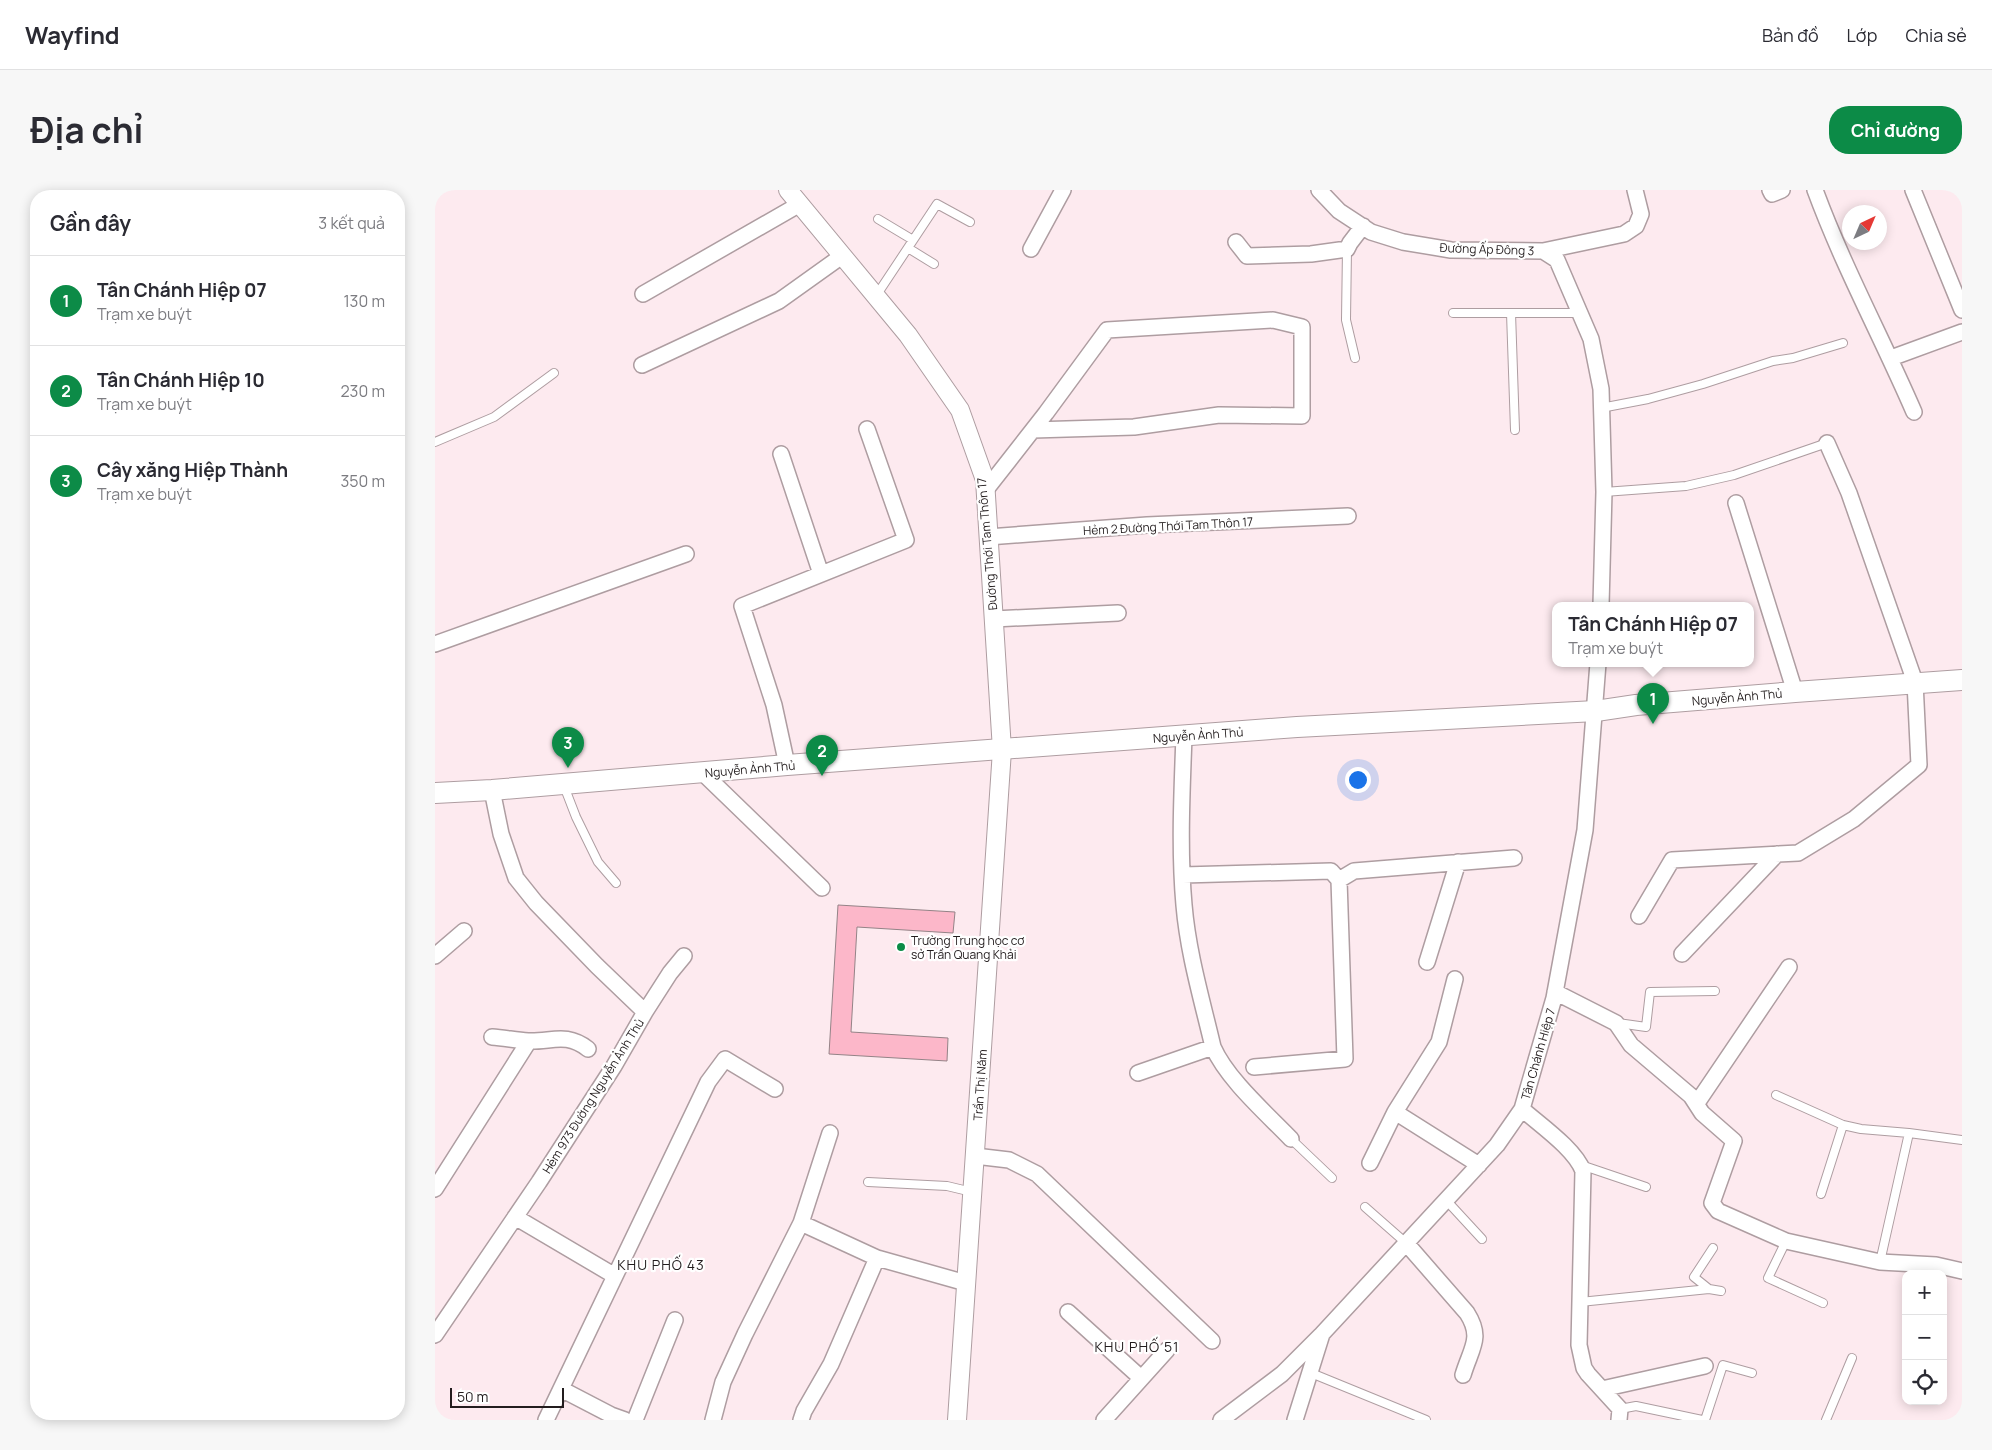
<!DOCTYPE html>
<html lang="vi">
<meta charset="utf-8">
<style>
body{margin:0;font-family:Manrope,sans-serif;background:#f7f7f7;color:#2b2b33}
.controls{position:absolute;right:15px;bottom:15px;display:grid;overflow:hidden;border-radius:10px;box-shadow:0 2px 12px #0003}
.controls button{width:45px;height:45px;display:grid;place-items:center;padding:0;border:0;border-bottom:1px solid #e1e1e2;background:#fff;color:#2b2b33;font:25px sans-serif}
.compass{position:absolute;left:1407px;top:15px;width:45px;height:45px;border-radius:50%;background:#fff;box-shadow:0 2px 12px #0003;rotate:44deg}
.scale{position:absolute;left:15px;bottom:12px;width:114px;box-sizing:border-box;padding-left:5px;border:2px solid #231d1e;border-top:0;font-size:14px;line-height:18px;white-space:nowrap;color:#231d1e;-webkit-text-stroke:4px #fff;paint-order:stroke}
.you{position:absolute;left:922px;top:589px;width:18px;height:18px;margin:-12px;border:4px solid #fff;border-radius:50%;background:#1a73e8;box-shadow:0 0 0 8px #1a73e833}
.badge{display:grid;place-items:center;width:32px;height:32px;border-radius:50%;background:#0c8b47;color:#fff;font-size:16px;font-weight:700}
.pin{position:absolute;translate:-50% -41px;filter:drop-shadow(0 1px 2px #0008)}
.pin::after{content:'';position:absolute;top:26px;width:18px;height:15px;background:inherit;clip-path:polygon(0 0,100% 0,50% 100%)}
.popup{position:absolute;left:1117px;top:412px;width:202px;height:65px;box-sizing:border-box;display:grid;place-content:center;border-radius:10px;background:#fff;filter:drop-shadow(0 1px 4px #0005);font-size:16px;white-space:nowrap;color:#7c7c81}
.popup b{font-size:19px;color:#2b2b33}
.popup::after{content:'';position:absolute;left:50%;top:100%;margin-left:-10px;border:10px solid transparent;border-top-color:#fff}
.list{margin:0;padding:0;list-style:none}
h2{display:flex;justify-content:space-between;align-items:center;height:65px;margin:0;padding:0 20px;font-size:21px}
h2 small{font-size:16px;font-weight:400;color:#7c7c81}
.list li{display:grid;grid-template-columns:32px 1fr auto;gap:15px;align-items:center;box-sizing:border-box;height:90px;padding:0 20px;border-top:1px solid #e1e1e2}
.list b{display:block;font-size:19px;white-space:nowrap}
.list p{margin:0;font-size:16px;white-space:nowrap;color:#7c7c81}
.list em{font-size:16px;font-style:normal;color:#7c7c81}
.icon{flex:none;width:28px;height:28px;fill:none;stroke:currentColor;stroke-width:2;stroke-linecap:round;stroke-linejoin:round}
.map{position:relative;flex:none;width:1527px;height:1230px;overflow:hidden;border-radius:20px}
header{display:flex;align-items:center;gap:30px;box-sizing:border-box;height:70px;padding:0 25px;background:#fff;border-bottom:1px solid #e1e1e2}
header strong{font-size:24px}
nav{display:flex;gap:28px;margin-inline-start:auto;font-size:18px}
.intro{display:flex;align-items:center;justify-content:space-between;box-sizing:border-box;height:120px;padding:0 30px}
h1{margin:0;font-size:35px}
.button{padding:12px 22px;border-radius:20px;background:#0c8b47;color:#fff;font-size:18px;font-weight:700}
main{display:flex;gap:30px;padding:0 30px}
aside{flex:1;background:#fff;border-radius:20px;box-shadow:0 2px 12px #0003}
.map>svg:first-child{display:block}
.building{fill:#fcb7c9;stroke:#948387}
.lines{fill:none;stroke-linecap:round;stroke-linejoin:round}
.service-casing{stroke:#ae9da1;stroke-width:10}
.minor-casing{stroke:#ae9da1;stroke-width:18}
.tertiary-casing{stroke:#ae9da1;stroke-width:20}
.secondary-casing{stroke:#ae9da1;stroke-width:22}
.service{stroke:#fff;stroke-width:8}
.minor{stroke:#fff;stroke-width:15}
.tertiary{stroke:#fff;stroke-width:18}
.secondary{stroke:#fff;stroke-width:20}
.poi-dot{fill:#0c8b47;stroke:#fff;stroke-width:2}
.labels{text-anchor:middle;dominant-baseline:central;stroke-width:4.5;stroke-linejoin:round;paint-order:stroke}
.street-label{font-size:12px;fill:#231d1e;stroke:#fff}
.poi-label{font-size:12px;fill:#231d1e;stroke:#fff;text-anchor:start}
.neighbourhood-label{font-size:14px;letter-spacing:1px;fill:#231d1e;stroke:#fff}
</style>
<header>
<strong>Wayfind</strong>
<nav><a>Bản đồ</a><a>Lớp</a><a>Chia sẻ</a></nav>
</header>
<div class="intro"><h1>Địa chỉ</h1><a class="button">Chỉ đường</a></div>
<main>
<aside>
<h2>Gần đây<small>3 kết quả</small></h2>
<ul class="list">
<li><span class="badge">1</span><div><b>Tân Chánh Hiệp 07</b><p>Trạm xe buýt</p></div><em>130 m</em></li>
<li><span class="badge">2</span><div><b>Tân Chánh Hiệp 10</b><p>Trạm xe buýt</p></div><em>230 m</em></li>
<li><span class="badge">3</span><div><b>Cây xăng Hiệp Thành</b><p>Trạm xe buýt</p></div><em>350 m</em></li>
</ul>
</aside>
<div class="map">
<svg width="1527" height="1230" viewBox="0 0 1527 1230">
<rect width="100%" height="100%" fill="#fdeaef"/>
<path class="building" d="M403 715 520 722 518 743 422 737 416 842 513 848 512 871 394 864Z"/>
<g class="lines">
<g class="service-casing">
<path id="service" d="M443 29 478 50
M473 58 499 74
M912 59 911 130 920 168
M441 106 502 14 535 32
M1018 123H1076
M1166 218 1213 209 1268 194 1338 171 1358 168 1408 153
M1080 240 1076 123H1145
M0 252 59 227 119 183
M1169 302 1251 296 1299 285 1392 253
M129 596 141 627 163 672 181 693
M1183 833 1211 837 1215 802 1280 801
M1341 905 1408 935 1426 939 1474 943
M856 949 897 988
M1146 975 1211 997
M433 992 512 996 537 1002
M1386 1004 1408 935
M1011 1010 1047 1049
M930 1017 971 1053
M1351 1051 1333 1088 1388 1113
M1278 1058 1259 1087 1274 1099 1286 1101
M1445 1072 1474 943 1527 950
M1145 1112 1274 1099
M876 1183 991 1230
M1185 1219 1201 1216 1267 1230
M1270 1230 1288 1175 1317 1183
M1391 1230 1417 1168"/>
</g>
<g class="minor-casing">
<path id="minor" d="M884 0 904 21 936 42 968 52 1016 60 1108 61 1122 70 1156 149 1166 199 1169 302 1166 415
M1335 0 1337 4 1347 0
M1380 0C1408 76 1447 148 1479 222
M1478 0 1527 120
M801 52 812 66 876 64 912 59 915 53 928 36
M596 59 628 0
M1108 61 1189 44 1201 36 1206 24 1200 0
M208 104 365 14
M1456 168 1527 142
M207 175 344 111 407 66
M346 264 386 384
M550 301 611 223 672 140 838 130 867 137V226L784 225 699 237 598 240
M1301 313 1360 502
M553 347 712 335 913 326
M559 429 683 423
M0 454 251 364
M1163 473 1150 640 1119 808 1087 919C1105 935 1140 959 1148 981L1144 1155 1149 1178 1153 1184 1185 1219 1184 1230
M749 546C747 601 744 659 749 715 753 763 767 810 778 857 792 889 831 923 856 949
M352 575 339 515 307 416 471 350 432 239
M268 583 387 698
M748 685 896 681 904 690 910 869 819 877
M904 690 919 681 1079 668
M1204 726 1237 670 1363 663 1419 629 1484 575 1480 492 1414 303 1392 253
M1247 764 1342 664
M0 766 29 741
M992 772 1023 672
M1020 789 1004 852 960 922 1044 975
M1120 802 1181 833 1196 855 1256 906 1267 923 1299 951 1277 1013 1283 1021 1351 1051 1445 1072 1501 1075 1527 1081
M210 822 235 783 249 766
M57 847C69 848 81 850 93 851 117 852 131 842 153 859
M703 883 778 857
M1262 913 1354 777
M540 966 574 970 602 984 777 1151
M935 973 960 922
M0 999 94 851
M80 1027 180 1086
M366 1033 395 943
M971 1053 1032 1123C1048 1148 1036 1158 1028 1185
M633 1122 706 1188
M0 1145 104 992 179 876 210 822 162 776 101 713 81 688 66 644 57 600
M126 1199 176 1225 190 1230
M1167 1199 1270 1176
M111 1230 273 892 290 869 340 899
M200 1230 240 1130
M278 1230 288 1192 310 1144 366 1033 442 1068 531 1093
M366 1230 369 1221 396 1174 442 1068
M669 1230 732 1160
M786 1230 847 1184 886 1145
M860 1230 887 1144 1062 955 1087 919"/>
</g>
<g class="tertiary-casing">
<path id="tertiary" d="M353 0 473 145 525 220 550 290 567 560 522 1230"/>
</g>
<g class="secondary-casing">
<path id="secondary" d="M0 603 57 600 352 575 862 537 1161 521 1201 515 1360 502 1527 490"/>
</g>
<use href="#service" class="service"/>
<use href="#minor" class="minor"/>
<use href="#tertiary" class="tertiary"/>
<use href="#secondary" class="secondary"/>
</g>
<circle class="poi-dot" cx="466" cy="757" r="5"/>
<g class="labels">
<g class="street-label">
<text transform="translate(1052 59) rotate(2)">Đường Ấp Đông 3</text>
<text transform="translate(733 336) rotate(-3)">Hẻm 2 Đường Thới Tam Thôn 17</text>
<text transform="translate(552 354) rotate(-95)">Đường Thới Tam Thôn 17</text>
<text transform="translate(1302 507) rotate(-5)">Nguyễn Ảnh Thủ</text>
<text transform="translate(763 545) rotate(-4)">Nguyễn Ảnh Thủ</text>
<text transform="translate(315 579) rotate(-5)">Nguyễn Ảnh Thủ</text>
<text transform="translate(1103 864) rotate(-74)">Tân Chánh Hiệp 7</text>
<text transform="translate(545 895) rotate(-86)">Trần Thị Năm</text>
<text transform="translate(158 906) rotate(-58)">Hẻm 973 Đường Nguyễn Ảnh Thủ</text>
</g>
<g class="poi-label">
<text x="476" y="750">Trường Trung học cơ<tspan x="476" dy="14">sở Trần Quang Khải</tspan></text>
</g>
<g class="neighbourhood-label">
<text x="226" y="1074">KHU PHỐ 43</text>
<text x="702" y="1156">KHU PHỐ 51</text>
</g>
</g>
</svg>
<div class="controls">
<button>+</button>
<button>−</button>
<button><svg class="icon" aria-label="locate" viewBox="0 0 24 24"><circle cx="12" cy="12" r="6"/><path d="M12 2v4M12 18v4M2 12h4M18 12h4"/></svg></button>
</div>
<svg class="compass" viewBox="-18 -18 36 36"><path d="M0-13l5 13h-10z" fill="#e53935"/><path d="M0 13l5-13h-10z" fill="#7c7c81"/></svg>
<div class="scale">50 m</div>
<div class="you"></div>
<div class="pin badge" style="left:1218px;top:534px">1</div>
<div class="popup"><b>Tân Chánh Hiệp 07</b>Trạm xe buýt</div>
<div class="pin badge" style="left:387px;top:586px">2</div>
<div class="pin badge" style="left:133px;top:578px">3</div>
</div>
</main>
